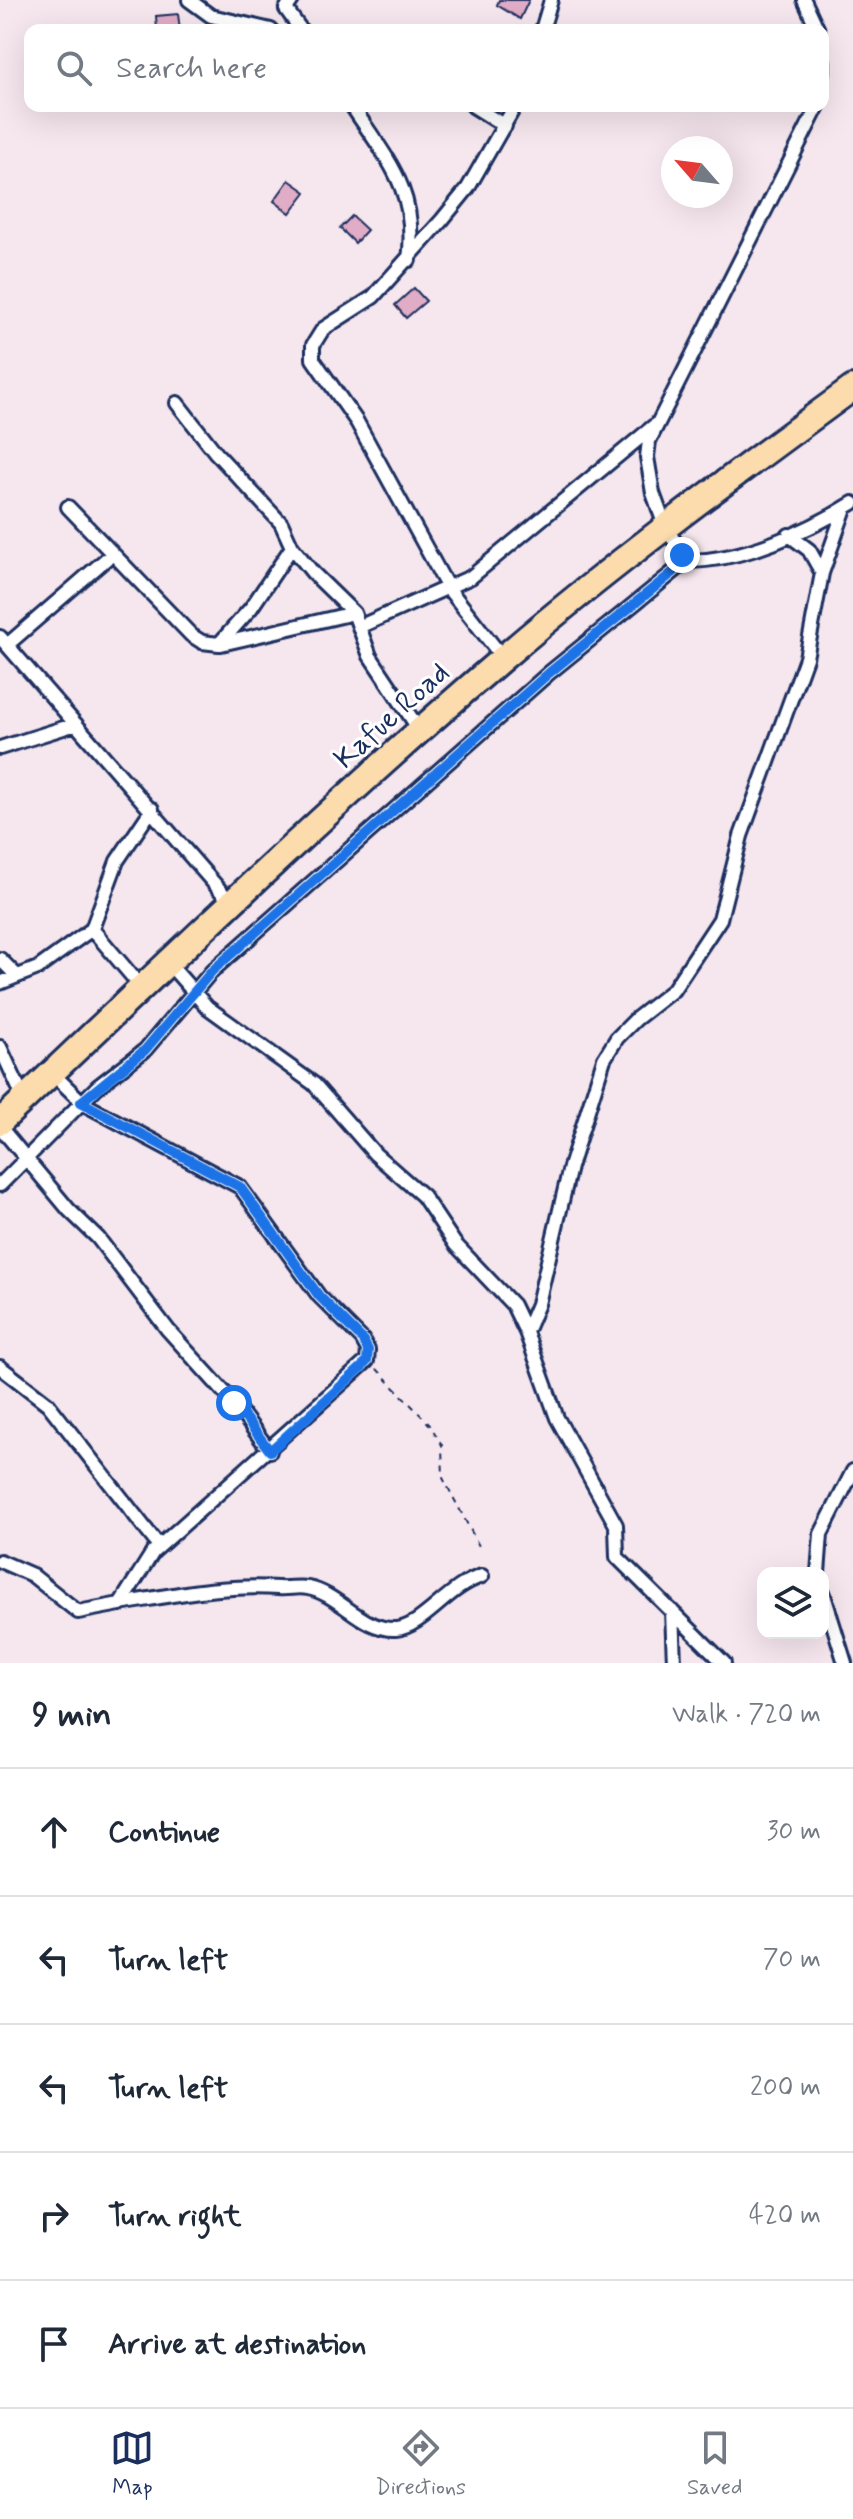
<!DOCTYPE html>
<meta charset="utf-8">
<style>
body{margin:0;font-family:Mynerve,sans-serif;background:#f2f2f3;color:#1f2937}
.controls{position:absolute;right:24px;bottom:24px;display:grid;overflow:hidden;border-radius:16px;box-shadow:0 8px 32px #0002}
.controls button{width:72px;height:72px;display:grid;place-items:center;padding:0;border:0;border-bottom:2px solid #e0e1e3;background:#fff;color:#1f2937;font:40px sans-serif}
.compass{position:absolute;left:661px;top:136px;width:72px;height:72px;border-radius:50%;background:#fff;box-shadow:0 8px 32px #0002;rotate:298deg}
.stop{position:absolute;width:24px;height:24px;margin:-18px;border:6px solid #1a73e8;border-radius:50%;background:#fff}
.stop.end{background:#1a73e8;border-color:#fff;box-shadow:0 2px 8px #0008}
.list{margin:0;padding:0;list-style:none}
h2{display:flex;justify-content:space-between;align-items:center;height:104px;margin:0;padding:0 32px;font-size:34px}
h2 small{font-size:26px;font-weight:400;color:#747a83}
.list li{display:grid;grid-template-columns:52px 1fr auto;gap:24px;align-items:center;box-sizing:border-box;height:128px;padding:0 32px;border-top:2px solid #e0e1e3}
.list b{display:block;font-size:30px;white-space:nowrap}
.list em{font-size:26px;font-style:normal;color:#747a83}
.icon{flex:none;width:44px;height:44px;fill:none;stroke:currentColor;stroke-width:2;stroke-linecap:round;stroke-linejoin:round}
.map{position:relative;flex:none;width:853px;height:1663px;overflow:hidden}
.search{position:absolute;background:#fff;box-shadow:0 8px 32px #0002;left:24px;right:24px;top:24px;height:88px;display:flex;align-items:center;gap:20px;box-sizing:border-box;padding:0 28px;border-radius:16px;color:#747a83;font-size:30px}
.sheet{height:744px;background:#fff}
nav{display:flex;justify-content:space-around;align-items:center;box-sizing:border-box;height:112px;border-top:2px solid #e0e1e3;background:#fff;font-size:22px;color:#747a83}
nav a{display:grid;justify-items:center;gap:4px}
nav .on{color:#1b2f5e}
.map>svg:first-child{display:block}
.building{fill:#e1acc6;stroke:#1b2f5e;stroke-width:2}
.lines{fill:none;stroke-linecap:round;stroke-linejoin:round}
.street-casing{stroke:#1b2f5e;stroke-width:18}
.highway-casing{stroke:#1b2f5e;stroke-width:30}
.path{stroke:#1b2f5e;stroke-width:2;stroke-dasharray:6 6;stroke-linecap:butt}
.street{stroke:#fff;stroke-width:12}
.highway{stroke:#fcdcac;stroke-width:24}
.route{stroke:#1a73e8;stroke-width:10}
.labels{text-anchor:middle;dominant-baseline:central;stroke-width:6;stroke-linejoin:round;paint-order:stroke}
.street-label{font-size:30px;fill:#1b2f5e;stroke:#fff}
</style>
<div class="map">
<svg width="853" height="1663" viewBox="0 0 853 1663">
<rect width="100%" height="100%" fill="#f6e6ee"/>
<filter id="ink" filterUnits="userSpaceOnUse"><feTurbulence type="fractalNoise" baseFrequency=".0125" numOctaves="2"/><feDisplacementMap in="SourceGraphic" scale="16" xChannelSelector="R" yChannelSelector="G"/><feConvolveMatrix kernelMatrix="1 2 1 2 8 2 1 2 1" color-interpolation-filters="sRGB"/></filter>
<g filter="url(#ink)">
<path class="building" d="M499 0H529L520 19 497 5Z
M178 14 180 30H157L156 16Z
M289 180 306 192 290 213 274 201Z
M352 216 367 230 355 243 340 228Z
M414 288 426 301 406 318 395 305Z"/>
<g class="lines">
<g class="street-casing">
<path id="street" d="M189 0 211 16 271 30
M292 0 286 9 301 30
M804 0 818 30
M542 30 551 0
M823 62V72
M352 106C388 161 418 191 409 260
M473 106 505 126
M818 106 649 441 647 457 653 493 665 526 687 561C742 561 807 532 853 503
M177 403 216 453 281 523 292 547 313 573 354 613 370 656 420 731
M68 507 191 635 202 642 219 644 251 608 292 547
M789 535 809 550 822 573
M361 626 471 577 654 426
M0 637 232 904
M221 644 354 613
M7 645 112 554
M503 658 448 588 357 422 313 359V345L323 329 373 297 442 220 468 188 515 106
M0 748 76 724
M92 929 117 861 152 809
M0 959 16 975
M170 965 207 1007 314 1084 375 1154 423 1196 455 1244 513 1305 526 1332
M0 983 38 968 92 929 143 989
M0 1047 24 1099
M0 1127 69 1210 98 1238 168 1330 234 1403 270 1451
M0 1185 97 1087 145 1050 212 971 549 673 687 561
M0 1367 48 1404 159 1546
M0 1561 32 1575 78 1612 120 1604 153 1552 367 1361 368 1350 362 1339 319 1296 240 1187 84 1104 52 1073
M818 1573 821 1534 853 1471
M823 1592 845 1663
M120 1604C174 1595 224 1584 278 1588 288 1589 298 1586 308 1588 340 1594 362 1631 396 1629 423 1627 448 1586 482 1576
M672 1611 674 1663
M724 1663 617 1557 616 1525 557 1418 526 1332 538 1304 570 1167 604 1059 617 1038 636 1019 673 990 720 919 741 836 806 658 822 573 845 508"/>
</g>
<g class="highway-casing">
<path id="highway" d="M0 1122C165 966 330 806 503 658 615 562 734 475 853 388"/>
</g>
<path class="path" d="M377 1369 430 1425 442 1445 443 1478 479 1546"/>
<use href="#street" class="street"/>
<use href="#highway" class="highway"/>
</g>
</g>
<g class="lines" filter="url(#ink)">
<path class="route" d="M234 1403 270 1451 362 1367 367 1361 368 1350 362 1339 319 1296 240 1187 81 1102 145 1050 212 971 549 673 687 561 682 555"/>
</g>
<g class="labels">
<g class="street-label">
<text transform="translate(392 716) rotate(-42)">Kafue Road</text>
</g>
</g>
</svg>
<div class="controls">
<button><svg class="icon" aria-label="layers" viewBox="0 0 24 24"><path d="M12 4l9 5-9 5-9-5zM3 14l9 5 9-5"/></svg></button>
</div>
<svg class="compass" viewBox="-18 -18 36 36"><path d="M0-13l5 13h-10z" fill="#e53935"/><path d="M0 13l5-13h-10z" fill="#747a83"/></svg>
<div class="stop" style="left:234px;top:1403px"></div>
<div class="stop end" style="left:682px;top:555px"></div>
<div class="search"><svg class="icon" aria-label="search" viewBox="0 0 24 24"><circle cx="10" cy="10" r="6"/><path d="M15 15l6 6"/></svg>Search here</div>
</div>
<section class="sheet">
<h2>9 min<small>Walk · 720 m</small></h2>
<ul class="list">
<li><svg class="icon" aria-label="ahead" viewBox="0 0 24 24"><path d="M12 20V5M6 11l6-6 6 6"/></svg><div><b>Continue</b></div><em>30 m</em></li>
<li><svg class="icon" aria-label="left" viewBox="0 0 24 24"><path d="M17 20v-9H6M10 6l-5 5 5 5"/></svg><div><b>Turn left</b></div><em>70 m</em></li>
<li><svg class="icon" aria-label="left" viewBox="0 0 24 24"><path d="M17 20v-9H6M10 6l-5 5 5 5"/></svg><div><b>Turn left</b></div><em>200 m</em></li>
<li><svg class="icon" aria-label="right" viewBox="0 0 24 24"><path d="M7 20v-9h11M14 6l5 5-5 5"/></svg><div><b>Turn right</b></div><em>420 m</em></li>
<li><svg class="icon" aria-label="arrive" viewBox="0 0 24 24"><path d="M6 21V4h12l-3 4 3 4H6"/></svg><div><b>Arrive at destination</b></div></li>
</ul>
</section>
<nav>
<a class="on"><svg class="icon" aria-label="map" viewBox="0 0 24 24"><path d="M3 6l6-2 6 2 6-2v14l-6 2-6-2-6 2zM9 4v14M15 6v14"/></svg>Map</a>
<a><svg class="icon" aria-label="directions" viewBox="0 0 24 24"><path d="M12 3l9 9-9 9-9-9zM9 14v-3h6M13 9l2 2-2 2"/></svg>Directions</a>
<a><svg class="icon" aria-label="saved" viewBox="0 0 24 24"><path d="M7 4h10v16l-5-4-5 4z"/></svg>Saved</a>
</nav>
